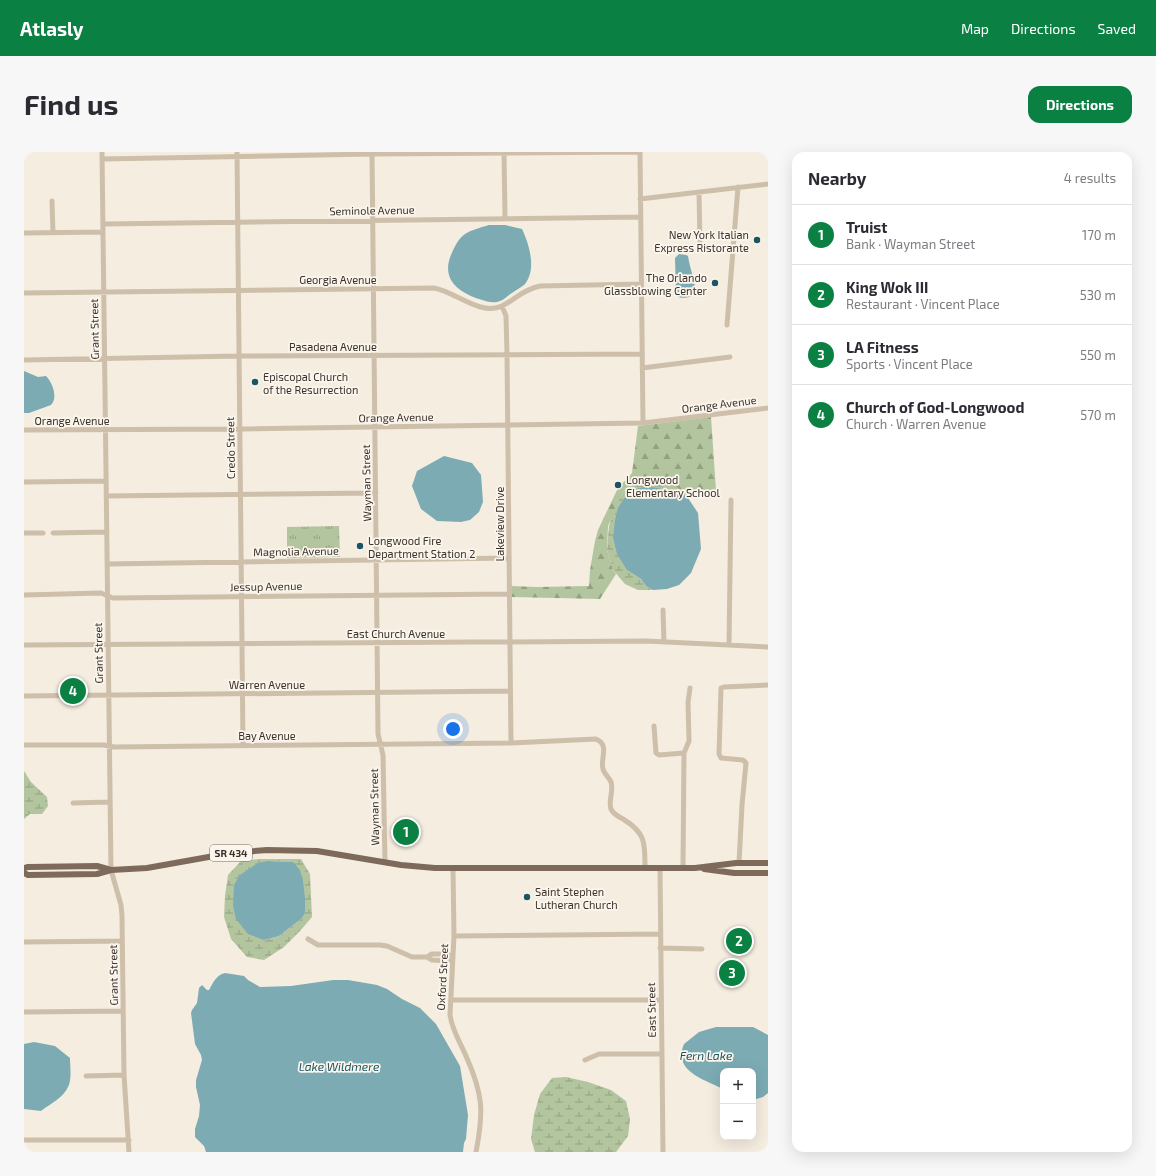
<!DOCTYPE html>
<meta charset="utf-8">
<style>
body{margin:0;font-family:"Exo 2",sans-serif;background:#f7f7f7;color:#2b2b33}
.controls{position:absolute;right:12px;bottom:12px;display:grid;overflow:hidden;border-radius:8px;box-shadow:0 4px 16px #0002}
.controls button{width:36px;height:36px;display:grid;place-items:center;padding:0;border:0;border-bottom:1px solid #e1e1e2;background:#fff;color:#2b2b33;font:20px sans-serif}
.you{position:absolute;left:429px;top:577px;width:14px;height:14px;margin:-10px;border:3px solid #fff;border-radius:50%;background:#1a73e8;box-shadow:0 0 0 6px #1a73e833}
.badge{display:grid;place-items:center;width:26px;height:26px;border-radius:50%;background:#0b8043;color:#fff;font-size:13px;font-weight:700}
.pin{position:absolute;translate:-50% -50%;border:2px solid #fff;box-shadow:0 1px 4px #0006}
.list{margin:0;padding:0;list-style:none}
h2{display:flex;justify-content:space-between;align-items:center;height:52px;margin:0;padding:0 16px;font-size:17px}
h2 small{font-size:13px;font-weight:400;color:#7c7c81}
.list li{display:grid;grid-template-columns:26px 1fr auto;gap:12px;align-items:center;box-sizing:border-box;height:60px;padding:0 16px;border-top:1px solid #e1e1e2}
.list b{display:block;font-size:15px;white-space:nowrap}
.list p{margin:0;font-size:13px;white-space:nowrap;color:#7c7c81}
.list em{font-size:13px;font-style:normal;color:#7c7c81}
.map{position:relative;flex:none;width:744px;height:1000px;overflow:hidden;border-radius:12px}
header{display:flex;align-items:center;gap:24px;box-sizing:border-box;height:56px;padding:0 20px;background:#0b8043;color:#fff}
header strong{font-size:19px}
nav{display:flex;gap:22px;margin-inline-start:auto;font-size:14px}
.intro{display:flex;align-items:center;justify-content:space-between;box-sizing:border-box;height:96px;padding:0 24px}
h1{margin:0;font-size:28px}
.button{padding:10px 18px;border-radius:12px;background:#0b8043;color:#fff;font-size:14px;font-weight:700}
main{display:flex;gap:24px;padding:0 24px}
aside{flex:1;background:#fff;border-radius:12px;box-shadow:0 4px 16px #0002}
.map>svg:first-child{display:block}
.forest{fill:url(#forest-firs)}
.wetland{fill:url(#wetland-marsh);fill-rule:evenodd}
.park{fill:url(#park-tufts)}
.water{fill:#7cabb4}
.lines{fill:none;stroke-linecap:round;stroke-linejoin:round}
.minor{stroke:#cebfaa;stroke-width:5}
.major{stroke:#7e6a5a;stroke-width:6}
.poi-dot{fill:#1c5460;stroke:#fbf6ed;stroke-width:1.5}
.labels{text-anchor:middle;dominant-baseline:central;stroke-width:3.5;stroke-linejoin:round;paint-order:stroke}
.shield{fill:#fbf6ed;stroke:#756c64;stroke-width:1}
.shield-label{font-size:10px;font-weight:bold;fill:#3b312a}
.street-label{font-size:11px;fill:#3b312a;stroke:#fbf6ed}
.poi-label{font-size:11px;fill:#3b312a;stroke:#fbf6ed;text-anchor:start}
.water-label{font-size:12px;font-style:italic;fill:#1c5460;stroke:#fbf6ed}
</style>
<header>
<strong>Atlasly</strong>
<nav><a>Map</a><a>Directions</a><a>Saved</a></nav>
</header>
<div class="intro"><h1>Find us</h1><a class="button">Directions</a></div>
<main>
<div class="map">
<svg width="744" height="1000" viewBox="0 0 744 1000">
<defs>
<pattern id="forest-firs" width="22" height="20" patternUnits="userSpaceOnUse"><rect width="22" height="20" fill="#b3c59e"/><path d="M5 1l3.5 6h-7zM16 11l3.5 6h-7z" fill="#93a181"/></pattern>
<pattern id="wetland-marsh" width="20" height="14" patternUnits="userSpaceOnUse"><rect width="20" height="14" fill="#b3c59e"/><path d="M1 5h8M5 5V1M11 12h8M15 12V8" fill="none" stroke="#93a181"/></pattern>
<pattern id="park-tufts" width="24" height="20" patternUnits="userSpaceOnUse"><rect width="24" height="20" fill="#b3c59e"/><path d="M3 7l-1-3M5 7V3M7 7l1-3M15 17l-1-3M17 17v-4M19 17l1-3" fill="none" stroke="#93a181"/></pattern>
</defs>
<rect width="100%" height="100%" fill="#f5ede0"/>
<path class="forest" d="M687 265 692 338 662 343 650 333 616 329 599 340 584 374 583 398 589 418 592 422 576 447 487 445V434L512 435 565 434 566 418 571 389 574 378 594 336 608 321 614 274Z"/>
<path class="wetland" d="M633 326 650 333 662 343 655 344 644 339 603 418 617 427 622 434 629 438H614L601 432 589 418 583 398 585 374 589 360 599 340 616 329Z
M0 619 7 630 23 645 24 654 18 662H6L0 667Z
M235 707H277L286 722 288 765 276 779 260 795 240 808 223 805 207 787 200 765 201 744 204 723 217 709ZM244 709 269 710 277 767 255 784 240 788Z
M542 925 564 930 587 938 602 949 606 967 604 984 592 1000H511L507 987 510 963 516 942 528 926Z"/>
<path class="park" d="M315 374 316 405 263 406V375Z"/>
<path class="water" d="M465 73H481L498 77C505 92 513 117 501 132 498 135 492 138 488 141 484 143 480 148 476 149 470 152 461 149 455 147 434 140 417 127 427 103 437 80 442 80 465 73Z
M655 102 662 103 664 104C666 118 672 129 671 142 667 146 656 147 652 144L651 106Z
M0 219 14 225 22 224C29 231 34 246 27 253L5 261H0Z
M420 304 448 311 457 323 459 350 455 360 446 368 437 370 413 369 397 357 388 334 393 319Z
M620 335C624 335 629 335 633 336 643 338 652 345 662 343L674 361 677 397 667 421 655 433 643 437 629 438 622 434 617 427 603 418 593 402 589 385 591 368 594 356 605 339Z
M244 709 269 710 276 718 279 729 281 746V761L277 767 255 784 240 788 224 782 212 767 209 754 210 733 216 723 234 711Z
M201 821 220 824 224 828 236 835 267 834 309 828H324L353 833 363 837 378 847 396 856 412 872 436 914 444 963 442 987 440 991 439 1000H182L180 994 171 985V977L175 964 176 953 172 935V928L178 908 177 903 171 892 167 861 168 858 173 851 175 836 178 833 183 838H185C189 831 192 823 201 821Z
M692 875H729L744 883V941L739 945 729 948V919H699V937C681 928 648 919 660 892L675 880Z
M10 890 31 894 46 906C46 915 48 927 44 935 40 945 26 952 17 959L0 957V892Z"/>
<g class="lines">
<path class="minor" d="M78 0 87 718 97 753 98 764 100 923 105 1000
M213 0 219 593
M348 0 354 582 359 603 361 710
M480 0 481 66
M616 0 619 271
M78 7 348 2 616 0
M675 40 676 95
M616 47 744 32
M28 49 29 81
M79 72 617 65
M0 81 79 80
M0 141 410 136C432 140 456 164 478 154 492 147 500 137 516 134L617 132
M478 154 482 164 483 202 487 591
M703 173 714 35
M0 208 215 204 618 202
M618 216 706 205
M0 278 216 277 619 271 744 256
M0 330 82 329
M82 344 352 341
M0 381H19
M29 381 83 380
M83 412 485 406
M0 443 77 441 89 446 485 442
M639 458 640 490
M0 493 622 489 744 495
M705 493 707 348
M0 544 486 539
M630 574 632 601 635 603 660 601
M0 593H80L90 595 487 591 572 587C586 593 576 606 579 617 580 622 585 625 587 630 590 638 584 649 587 657 589 662 595 665 599 667 622 681 621 691 621 716
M49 651 85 650
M715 711 718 653 722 611 719 608 697 606 695 602 697 536 700 535 744 533
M636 716 639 1000
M659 716 660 601 665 589 664 550 666 536
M429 717 430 784 426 863C428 878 436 890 442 904 459 942 460 959 452 1000
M430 784 636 782
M284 787 294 793H356L363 794 388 805H403
M0 790 98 789
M636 796 678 797
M427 805 424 802H408L403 805 408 808 424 809 427 805H429
M427 848H637
M0 860 99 859
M561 908 575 902H637
M62 924 100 923
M0 988H105"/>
<path class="major" d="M0 716 4 715 73 714 87 718
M680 717 710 721H744
M0 721 4 723 73 722 87 718 123 716 207 701 243 698 293 699 377 713 411 716H671L712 711H744"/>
</g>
<g class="poi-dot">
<circle cx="733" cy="88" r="4"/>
<circle cx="691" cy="131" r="4"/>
<circle cx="231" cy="230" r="4"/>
<circle cx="594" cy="333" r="4"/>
<circle cx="336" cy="394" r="4"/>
<circle cx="503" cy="745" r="4"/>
</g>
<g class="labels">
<rect class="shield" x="186" y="693" width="42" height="16" rx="3"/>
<g class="shield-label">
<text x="207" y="701">SR 434</text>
</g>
<g class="street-label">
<text transform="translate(348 58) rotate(-1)">Seminole Avenue</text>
<text x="314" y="127">Georgia Avenue</text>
<text transform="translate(70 177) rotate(-91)">Grant Street</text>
<text x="309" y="194">Pasadena Avenue</text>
<text transform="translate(695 252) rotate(-7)">Orange Avenue</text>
<text transform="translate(372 265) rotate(-1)">Orange Avenue</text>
<text x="48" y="268">Orange Avenue</text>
<text transform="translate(206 296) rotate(-91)">Credo Street</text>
<text transform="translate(342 331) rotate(-91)">Wayman Street</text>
<text transform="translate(475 372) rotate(-90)">Lakeview Drive</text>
<text transform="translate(272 399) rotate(-1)">Magnolia Avenue</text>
<text transform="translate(242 434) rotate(-1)">Jessup Avenue</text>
<text x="372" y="481">East Church Avenue</text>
<text transform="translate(74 501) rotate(-91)">Grant Street</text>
<text x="243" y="532">Warren Avenue</text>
<text x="243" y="583">Bay Avenue</text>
<text transform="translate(350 655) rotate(-91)">Wayman Street</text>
<text transform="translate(89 823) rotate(-91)">Grant Street</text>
<text transform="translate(418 825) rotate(-87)">Oxford Street</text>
<text transform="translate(627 858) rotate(-91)">East Street</text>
</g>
<g class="poi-label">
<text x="725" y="82" text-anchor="end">New York Italian<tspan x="725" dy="13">Express Ristorante</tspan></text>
<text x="683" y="125" text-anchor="end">The Orlando<tspan x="683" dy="13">Glassblowing Center</tspan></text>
<text x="239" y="224">Episcopal Church<tspan x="239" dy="13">of the Resurrection</tspan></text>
<text x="602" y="327">Longwood<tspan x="602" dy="13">Elementary School</tspan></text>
<text x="344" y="388">Longwood Fire<tspan x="344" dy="13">Department Station 2</tspan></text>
<text x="511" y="739">Saint Stephen<tspan x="511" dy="13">Lutheran Church</tspan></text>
</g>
<g class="water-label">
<text x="682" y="903">Fern Lake</text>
<text x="315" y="914">Lake Wildmere</text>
</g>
</g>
</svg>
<div class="controls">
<button>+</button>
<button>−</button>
</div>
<div class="you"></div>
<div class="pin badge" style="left:382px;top:680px">1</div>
<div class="pin badge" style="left:715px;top:789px">2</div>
<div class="pin badge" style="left:708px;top:821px">3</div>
<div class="pin badge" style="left:49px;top:539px">4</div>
</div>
<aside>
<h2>Nearby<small>4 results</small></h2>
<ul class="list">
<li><span class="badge">1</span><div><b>Truist</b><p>Bank · Wayman Street</p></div><em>170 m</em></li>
<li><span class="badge">2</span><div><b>King Wok III</b><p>Restaurant · Vincent Place</p></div><em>530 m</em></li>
<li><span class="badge">3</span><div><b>LA Fitness</b><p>Sports · Vincent Place</p></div><em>550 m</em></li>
<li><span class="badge">4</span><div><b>Church of God-Longwood</b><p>Church · Warren Avenue</p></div><em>570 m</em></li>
</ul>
</aside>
</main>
